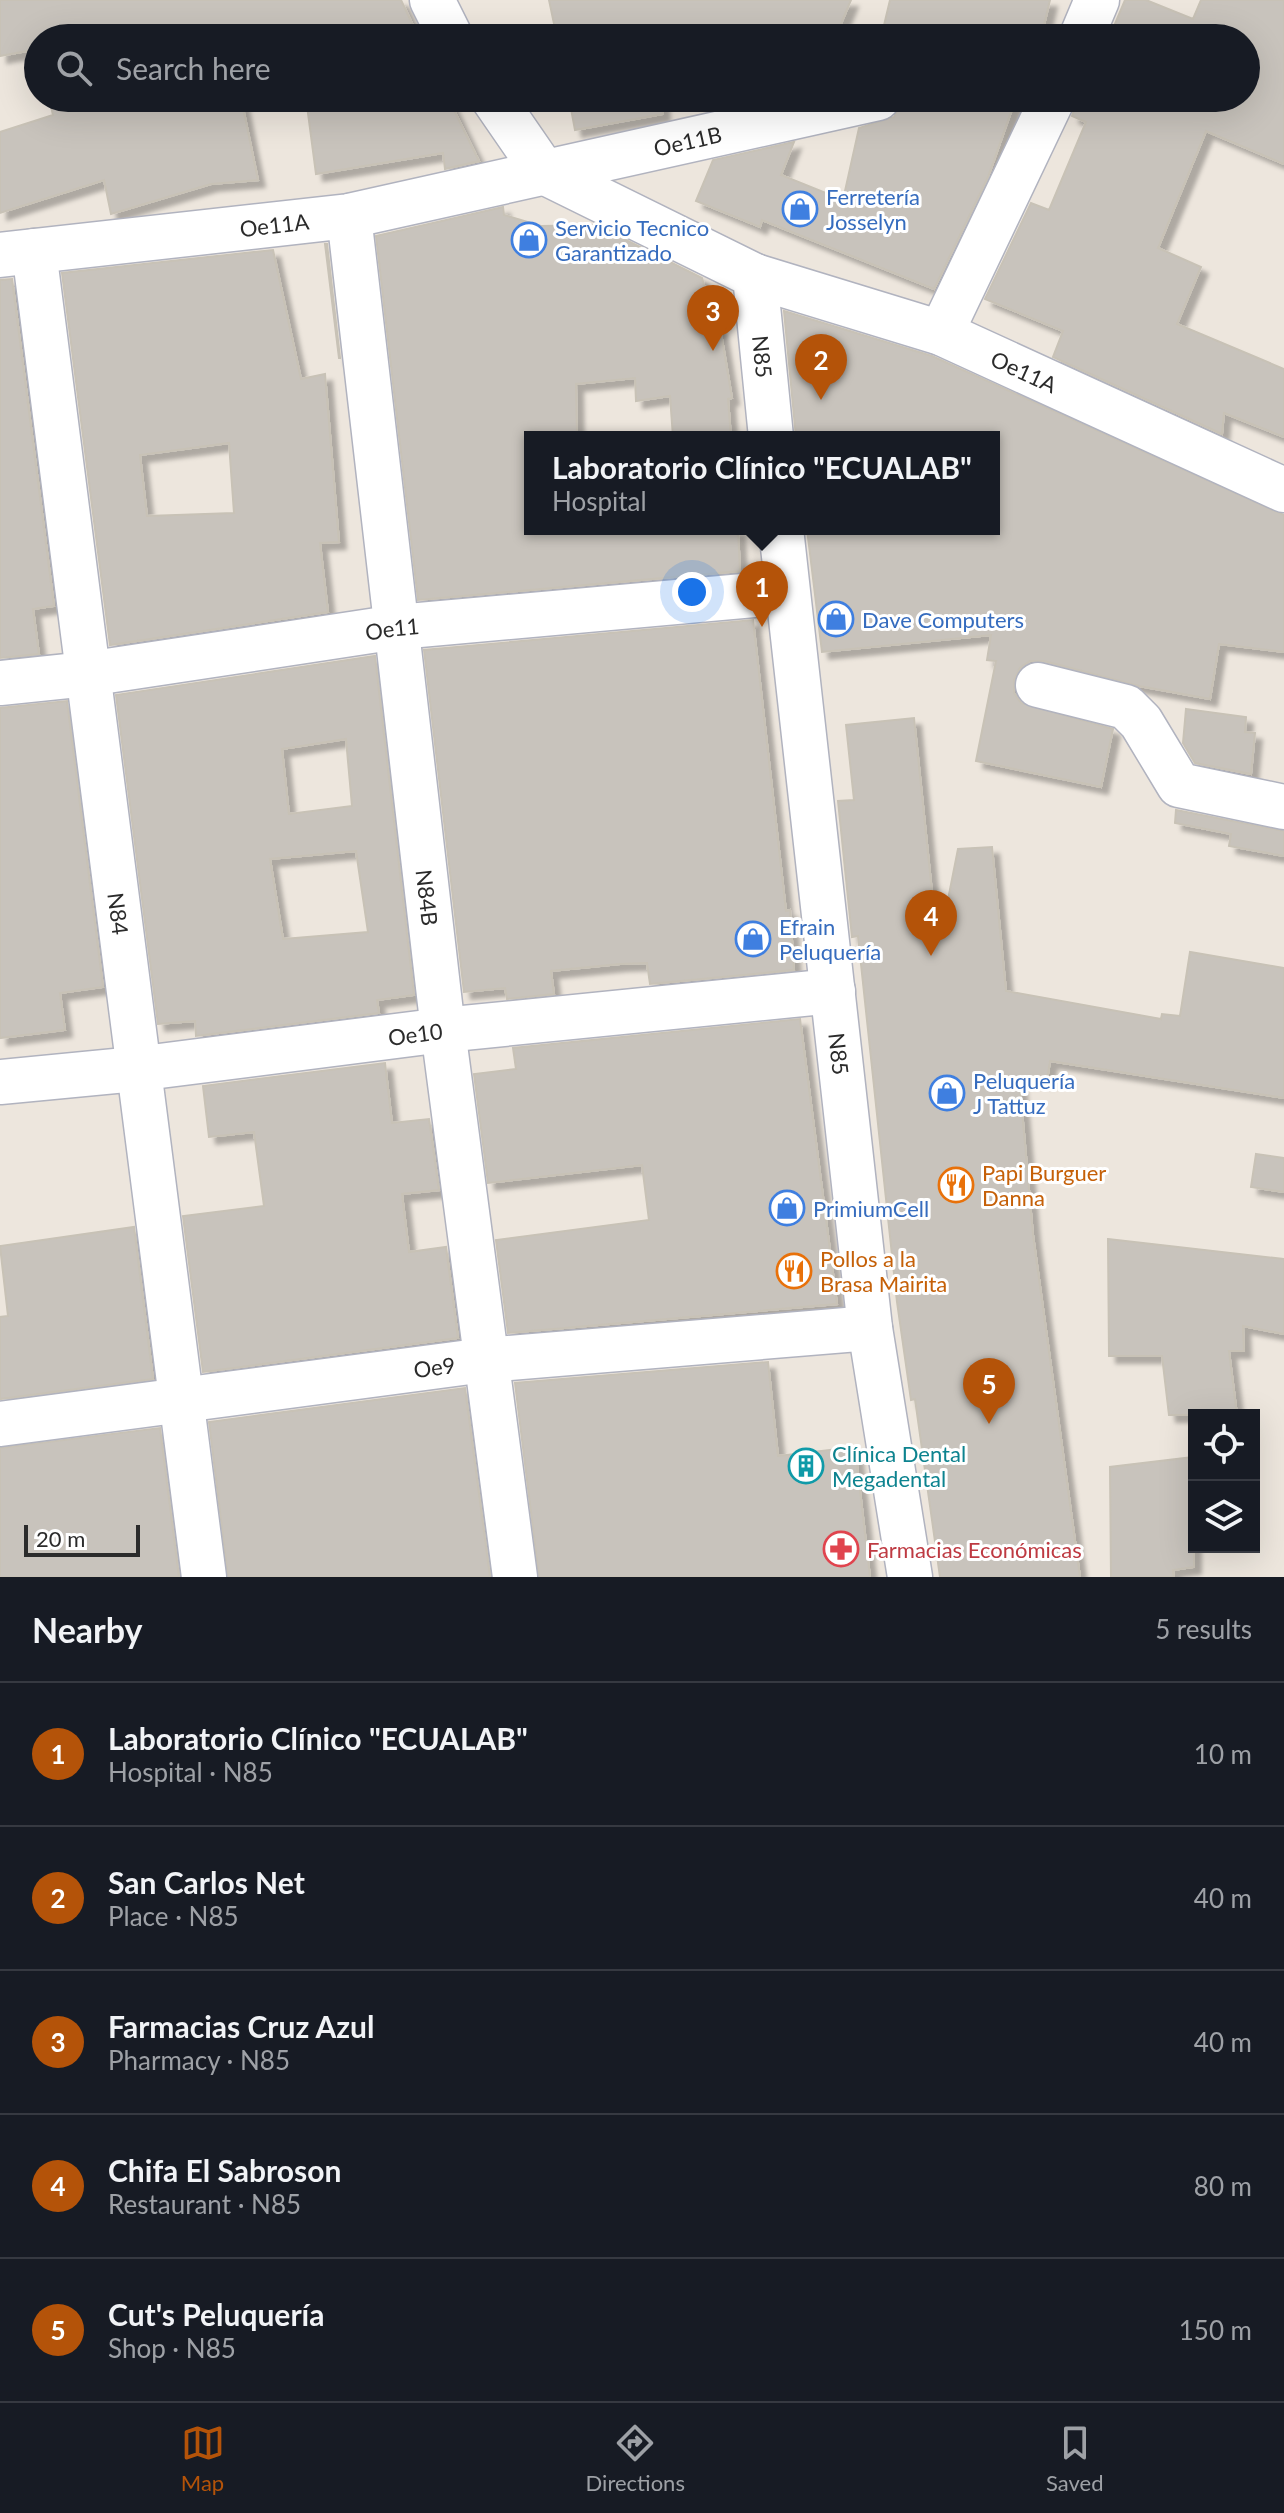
<!DOCTYPE html>
<meta charset="utf-8">
<style>
body{margin:0;font-family:Lato,sans-serif;background:#242831;color:#f1f3f6}
.controls{position:absolute;right:24px;bottom:24px;display:grid;overflow:hidden;border-radius:0px;box-shadow:0 8px 32px #0002}
.controls button{width:72px;height:72px;display:grid;place-items:center;padding:0;border:0;border-bottom:2px solid #363941;background:#171b24;color:#f1f3f6;font:40px sans-serif}
.scale{position:absolute;left:24px;bottom:20px;width:116px;box-sizing:border-box;padding-left:8px;border:4px solid #2b2b2b;border-top:0;font-size:22px;line-height:28px;white-space:nowrap;color:#2b2b2b;-webkit-text-stroke:6px #fff;paint-order:stroke}
.you{position:absolute;left:692px;top:592px;width:28px;height:28px;margin:-20px;border:6px solid #fff;border-radius:50%;background:#1a73e8;box-shadow:0 0 0 12px #1a73e833}
.badge{display:grid;place-items:center;width:52px;height:52px;border-radius:50%;background:#b45309;color:#fff;font-size:26px;font-weight:700}
.pin{position:absolute;translate:-50% -66px;filter:drop-shadow(0 2px 4px #0008)}
.pin::after{content:'';position:absolute;top:42px;width:28px;height:24px;background:inherit;clip-path:polygon(0 0,100% 0,50% 100%)}
.popup{position:absolute;left:524px;top:431px;width:476px;height:104px;box-sizing:border-box;display:grid;place-content:center;border-radius:0px;background:#171b24;filter:drop-shadow(0 2px 6px #0005);font-size:26px;white-space:nowrap;color:#9ea1a6}
.popup b{font-size:30px;color:#f1f3f6}
.popup::after{content:'';position:absolute;left:50%;top:100%;margin-left:-16px;border:16px solid transparent;border-top-color:#171b24}
.list{margin:0;padding:0;list-style:none}
h2{display:flex;justify-content:space-between;align-items:center;height:104px;margin:0;padding:0 32px;font-size:34px}
h2 small{font-size:26px;font-weight:400;color:#9ea1a6}
.list li{display:grid;grid-template-columns:52px 1fr auto;gap:24px;align-items:center;box-sizing:border-box;height:144px;padding:0 32px;border-top:2px solid #363941}
.list b{display:block;font-size:30px;white-space:nowrap}
.list p{margin:0;font-size:26px;white-space:nowrap;color:#9ea1a6}
.list em{font-size:26px;font-style:normal;color:#9ea1a6}
.icon{flex:none;width:44px;height:44px;fill:none;stroke:currentColor;stroke-width:2;stroke-linecap:round;stroke-linejoin:round}
.map{position:relative;flex:none;width:1284px;height:1577px;overflow:hidden}
.search{position:absolute;background:#171b24;box-shadow:0 8px 32px #0002;left:24px;right:24px;top:24px;height:88px;display:flex;align-items:center;gap:20px;box-sizing:border-box;padding:0 28px;border-radius:44px;color:#9ea1a6;font-size:30px}
.sheet{height:824px;background:#171b24}
nav{display:flex;justify-content:space-around;align-items:center;box-sizing:border-box;height:112px;border-top:2px solid #363941;background:#171b24;font-size:22px;color:#9ea1a6}
nav a{display:grid;justify-items:center;gap:4px}
nav .on{color:#b45309}
.map>svg:first-child{display:block}
.building{fill:#c8c3bc;stroke:#c8c2b6;stroke-width:2;fill-rule:evenodd;filter:url(#shadow)}
.lines{fill:none;stroke-linecap:round;stroke-linejoin:round}
.minor-casing{stroke:#b1b3bf;stroke-width:47}
.tertiary-casing{stroke:#b1b3bf;stroke-width:47}
.secondary-casing{stroke:#b1b3bf;stroke-width:47}
.minor{stroke:#fff;stroke-width:44}
.tertiary{stroke:#fff;stroke-width:44}
.secondary{stroke:#fff;stroke-width:44}
.labels{text-anchor:middle;dominant-baseline:central;stroke-width:6;stroke-linejoin:round;paint-order:stroke}
.street-label{font-size:22px;fill:#2b2b2b;stroke:#fff}
.shop-label{font-size:22px;fill:#366cbe;stroke:#fff;text-anchor:start}
.food-label{font-size:22px;fill:#c56008;stroke:#fff;text-anchor:start}
.culture-label{font-size:22px;fill:#0d838f;stroke:#fff;text-anchor:start}
.health-label{font-size:22px;fill:#be3a42;stroke:#fff;text-anchor:start}
</style>
<div class="map">
<svg width="1284" height="1577" viewBox="0 0 1284 1577">
<defs>
<filter id="shadow"><feDropShadow dx="7" dy="7" stdDeviation="2" flood-color="#0004"/></filter>
</defs>
<rect width="100%" height="100%" fill="#ede6dd"/>
<path class="building" d="M0 0H401L419 38H38V49L0 56Z
M549 0H851L835 38H557Z
M890 0H1050L1041 38H881Z
M1125 0H1146L1193 19 1201 0H1284V164L1206 131 1158 248 1201 267 1177 324 1284 369V437L1224 413 1222 434 1053 357 1063 331 985 299 1031 203 1049 210 1086 122 1072 116 1078 98H1246V38H1109Z
M49 98H241L258 180 211 184 111 214 104 180 0 213V132L53 115Z
M306 98H448L479 161 445 169 443 153 316 174Z
M569 98H662L663 114 575 130Z
M903 98H1016L988 177 934 289 762 220 760 227 696 201 713 160 794 142 781 175 843 200 859 128 894 117Z
M503 207 504 215 541 226 596 225 702 278 716 328 720 327 732 398 728 399 731 437H673L670 396 636 401 635 378 576 384 577 437H527L530 529H738L740 571 418 600 376 236Z
M325 244H327L340 358H339Z
M273 250 301 379 325 374 339 542 320 543 328 612 110 645 62 273ZM229 443 234 513 147 516 140 455Z
M12 279 54 606 33 609 39 654 0 658V280Z
M784 311 932 356 1284 515V652L1219 644 1210 699 1139 686 1044 661H1030L1020 668 1014 680V693L1021 703 1113 729 1101 787 976 761 996 661 987 660 991 635 822 652 807 529H994V437H796Z
M753 620 786 911 790 910 794 970 650 984 647 963 620 964 551 971 554 994 507 999 505 988 464 992 424 650Z
M375 656 414 995 377 1000 379 1013 196 1036 195 1021 158 1024 116 695ZM346 739 352 806 289 814 282 749ZM356 851 368 932 283 939 270 859Z
M67 701 103 987 60 993 65 1030 0 1038V708Z
M1186 709 1246 717 1245 732 1255 733 1251 774 1195 763 1183 743Z
M914 718 938 950 958 849 992 847 1006 991 1161 1019 1162 1014 1180 1016 1190 952 1284 968V1098L1050 1061 1047 1081 1019 1076 1033 1235 1080 1577H940L915 1399 911 1400 897 1302 858 936 852 937 838 801 854 800 846 725Z
M1176 810 1284 831V856L1229 846 1231 834 1175 823Z
M800 1019 837 1304 508 1333 496 1240 649 1220 642 1165 488 1183 474 1074 516 1069 513 1048Z
M385 1063 392 1123 429 1119 439 1190 402 1194 409 1252 446 1247 458 1338 203 1372 183 1216 264 1206 254 1132 209 1137 203 1086Z
M1256 1154 1284 1158V1192L1251 1187Z
M134 1227 153 1379 0 1399V1317L8 1316 0 1246Z
M1108 1239 1284 1259V1334L1243 1326 1244 1351H1229L1237 1415H1169L1162 1356H1109Z
M768 1362 778 1456 855 1447 870 1577H539L515 1383Z
M465 1388 490 1577H228L209 1422Z
M160 1428 179 1577H0V1448Z
M1194 1457V1567L1173 1570 1174 1577H1111L1110 1467Z"/>
<g class="lines">
<g class="minor-casing">
<g id="minor">
<path d="M1081 38 1097 0"/>
<path id="s1" d="M349 216 443 1030 515 1577"/>
<path id="s2" d="M34 251 204 1577"/>
<path id="s3" d="M0 255 349 216 878 98"/>
<path d="M941 333 1053 98"/>
<path id="s4" d="M0 683 87 674 397 627 787 592"/>
<path d="M1038 685 1126 707 1141 722 1179 785 1284 807"/>
<path id="s5" d="M0 1082 136 1069 443 1030 833 991"/>
<path id="s6" d="M0 1424 485 1360 870 1328"/>
</g>
</g>
<g class="tertiary-casing">
<g id="tertiary">
<path id="s7" d="M755 276 941 333 1284 490"/>
</g>
</g>
<g class="secondary-casing">
<g id="secondary">
<path d="M432 0 451 38"/>
<path id="s8" d="M493 98 544 172 755 276 771 437"/>
<path id="s9" d="M781 529 870 1328 910 1577"/>
</g>
</g>
<use href="#minor" class="minor"/>
<use href="#tertiary" class="tertiary"/>
<use href="#secondary" class="secondary"/>
</g>
<defs>
<g id="shop-ring" transform="scale(1.8)"><circle r="9.5" fill="#fff" stroke="#3f7fe0" stroke-width="1.5"/><path d="M-5-2.5h2.3a2.7 3.5 0 0 1 5.4 0H5L5.5 6h-11ZM-1.5-2.5h3a1.5 2.3 0 0 0-3 0Z" fill="#3f7fe0"/></g>
<g id="restaurant-ring" transform="scale(1.8)"><circle r="9.5" fill="#fff" stroke="#e8710a" stroke-width="1.5"/><path d="M-5-6h1v4h1v-4h1v4h1v-4h1v5L-1.5 .5V6h-2V.5L-5-1ZM5-6V6H3V1.5H1.5Q1.5-4 5-6Z" fill="#e8710a"/></g>
<g id="building-ring" transform="scale(1.8)"><circle r="9.5" fill="#fff" stroke="#0f9aa8" stroke-width="1.5"/><path d="M-4-6H4V6H1V3H-1V6H-4ZM-2.5-4.3h1.7v1.8h-1.7ZM.8-4.3h1.7v1.8H.8ZM-2.5-1h1.7V.8h-1.7ZM.8-1h1.7V.8H.8Z" fill="#0f9aa8"/></g>
<g id="pharmacy-ring" transform="scale(1.8)"><circle r="9.5" fill="#fff" stroke="#e0444e" stroke-width="1.5"/><path d="M-2-6h4v4h4v4h-4v4h-4v-4h-4v-4h4Z" fill="#e0444e"/></g>
</defs>
<g fill-rule="evenodd">
<use href="#shop-ring" x="800" y="209"/>
<use href="#shop-ring" x="529" y="240"/>
<use href="#shop-ring" x="836" y="619"/>
<use href="#shop-ring" x="753" y="939"/>
<use href="#shop-ring" x="947" y="1093"/>
<use href="#restaurant-ring" x="956" y="1185"/>
<use href="#shop-ring" x="787" y="1208"/>
<use href="#restaurant-ring" x="794" y="1271"/>
<use href="#building-ring" x="806" y="1466"/>
<use href="#pharmacy-ring" x="841" y="1549"/>
</g>
<g class="labels">
<g class="street-label">
<text stroke="none"><textPath href="#s3" startOffset="698">Oe11B</textPath></text>
<text stroke="none"><textPath href="#s3" startOffset="276">Oe11A</textPath></text>
<text stroke="none"><textPath href="#s8" startOffset="406">N85</textPath></text>
<text stroke="none"><textPath href="#s7" startOffset="286">Oe11A</textPath></text>
<text stroke="none"><textPath href="#s4" startOffset="396">Oe11</textPath></text>
<text stroke="none"><textPath href="#s1" startOffset="686">N84B</textPath></text>
<text stroke="none"><textPath href="#s2" startOffset="668">N84</textPath></text>
<text stroke="none"><textPath href="#s5" startOffset="418">Oe10</textPath></text>
<text stroke="none"><textPath href="#s9" startOffset="528">N85</textPath></text>
<text stroke="none"><textPath href="#s6" startOffset="438">Oe9</textPath></text>
</g>
<g class="shop-label">
<text x="826" y="196">Ferretería<tspan x="826" dy="25">Josselyn</tspan></text>
<text x="555" y="227">Servicio Tecnico<tspan x="555" dy="25">Garantizado</tspan></text>
<text x="862" y="619">Dave Computers</text>
<text x="779" y="926">Efrain<tspan x="779" dy="25">Peluquería</tspan></text>
<text x="973" y="1080">Peluquería<tspan x="973" dy="25">J Tattuz</tspan></text>
<text x="813" y="1208">PrimiumCell</text>
</g>
<g class="food-label">
<text x="982" y="1172">Papi Burguer<tspan x="982" dy="25">Danna</tspan></text>
<text x="820" y="1258">Pollos a la<tspan x="820" dy="25">Brasa Mairita</tspan></text>
</g>
<g class="culture-label">
<text x="832" y="1453">Clínica Dental<tspan x="832" dy="25">Megadental</tspan></text>
</g>
<g class="health-label">
<text x="867" y="1549">Farmacias Económicas</text>
</g>
</g>
</svg>
<div class="controls">
<button><svg class="icon" aria-label="locate" viewBox="0 0 24 24"><circle cx="12" cy="12" r="6"/><path d="M12 2v4M12 18v4M2 12h4M18 12h4"/></svg></button>
<button><svg class="icon" aria-label="layers" viewBox="0 0 24 24"><path d="M12 4l9 5-9 5-9-5zM3 14l9 5 9-5"/></svg></button>
</div>
<div class="scale">20 m</div>
<div class="you"></div>
<div class="pin badge" style="left:762px;top:627px">1</div>
<div class="popup"><b>Laboratorio Clínico &quot;ECUALAB&quot;</b>Hospital</div>
<div class="pin badge" style="left:821px;top:400px">2</div>
<div class="pin badge" style="left:713px;top:351px">3</div>
<div class="pin badge" style="left:931px;top:956px">4</div>
<div class="pin badge" style="left:989px;top:1424px">5</div>
<div class="search"><svg class="icon" aria-label="search" viewBox="0 0 24 24"><circle cx="10" cy="10" r="6"/><path d="M15 15l6 6"/></svg>Search here</div>
</div>
<section class="sheet">
<h2>Nearby<small>5 results</small></h2>
<ul class="list">
<li><span class="badge">1</span><div><b>Laboratorio Clínico &quot;ECUALAB&quot;</b><p>Hospital · N85</p></div><em>10 m</em></li>
<li><span class="badge">2</span><div><b>San Carlos Net</b><p>Place · N85</p></div><em>40 m</em></li>
<li><span class="badge">3</span><div><b>Farmacias Cruz Azul</b><p>Pharmacy · N85</p></div><em>40 m</em></li>
<li><span class="badge">4</span><div><b>Chifa El Sabroson</b><p>Restaurant · N85</p></div><em>80 m</em></li>
<li><span class="badge">5</span><div><b>Cut's Peluquería</b><p>Shop · N85</p></div><em>150 m</em></li>
</ul>
</section>
<nav>
<a class="on"><svg class="icon" aria-label="map" viewBox="0 0 24 24"><path d="M3 6l6-2 6 2 6-2v14l-6 2-6-2-6 2zM9 4v14M15 6v14"/></svg>Map</a>
<a><svg class="icon" aria-label="directions" viewBox="0 0 24 24"><path d="M12 3l9 9-9 9-9-9zM9 14v-3h6M13 9l2 2-2 2"/></svg>Directions</a>
<a><svg class="icon" aria-label="saved" viewBox="0 0 24 24"><path d="M7 4h10v16l-5-4-5 4z"/></svg>Saved</a>
</nav>
